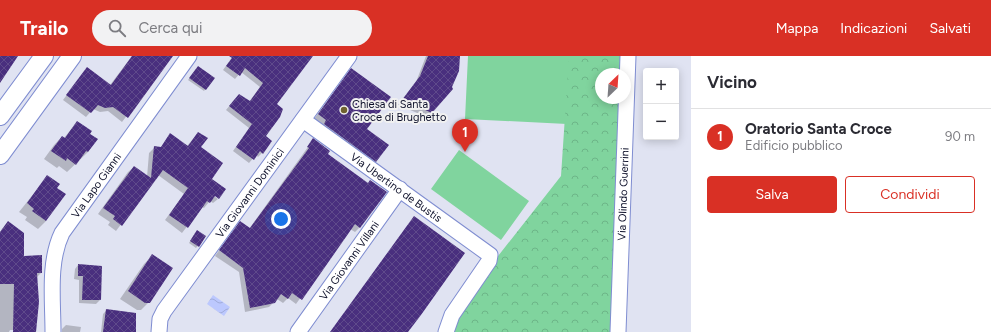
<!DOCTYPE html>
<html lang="it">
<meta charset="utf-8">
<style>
body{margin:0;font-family:Figtree,sans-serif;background:#f2f2f3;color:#2b2b33}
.controls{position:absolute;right:12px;top:12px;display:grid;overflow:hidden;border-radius:4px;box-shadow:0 2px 10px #0003}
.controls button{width:36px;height:36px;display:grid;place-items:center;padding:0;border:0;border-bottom:1px solid #e1e1e2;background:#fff;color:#2b2b33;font:20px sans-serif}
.compass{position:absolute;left:595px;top:12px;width:36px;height:36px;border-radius:50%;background:#fff;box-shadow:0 2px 10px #0003;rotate:25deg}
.you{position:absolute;left:281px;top:163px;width:14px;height:14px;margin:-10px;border:3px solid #fff;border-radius:50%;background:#1a73e8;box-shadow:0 0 0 6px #1a73e833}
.badge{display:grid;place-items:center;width:26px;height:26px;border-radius:50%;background:#d93025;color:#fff;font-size:13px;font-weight:700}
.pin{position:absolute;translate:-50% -33px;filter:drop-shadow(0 1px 2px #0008)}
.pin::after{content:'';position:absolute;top:21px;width:14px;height:12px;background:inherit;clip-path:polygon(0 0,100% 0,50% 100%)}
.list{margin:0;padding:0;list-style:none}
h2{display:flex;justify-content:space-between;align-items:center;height:52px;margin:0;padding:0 16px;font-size:17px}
h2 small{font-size:13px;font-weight:400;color:#7c7c81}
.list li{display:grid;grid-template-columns:26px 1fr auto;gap:12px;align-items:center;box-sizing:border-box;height:56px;padding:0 16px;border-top:1px solid #e1e1e2}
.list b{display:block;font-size:15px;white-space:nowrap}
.list p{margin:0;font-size:13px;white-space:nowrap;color:#7c7c81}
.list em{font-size:13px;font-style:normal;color:#7c7c81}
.actions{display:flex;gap:8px;padding:12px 16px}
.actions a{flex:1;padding:9px 0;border:1px solid #d93025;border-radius:4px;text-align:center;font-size:14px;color:#d93025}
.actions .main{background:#d93025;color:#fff}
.icon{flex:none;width:22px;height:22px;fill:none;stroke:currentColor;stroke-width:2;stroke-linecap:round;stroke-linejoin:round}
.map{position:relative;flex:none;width:691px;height:276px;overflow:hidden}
header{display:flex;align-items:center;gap:24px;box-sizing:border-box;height:56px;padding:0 20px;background:#d93025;color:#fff}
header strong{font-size:19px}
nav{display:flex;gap:22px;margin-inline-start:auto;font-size:14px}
.search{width:280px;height:36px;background:#f2f2f3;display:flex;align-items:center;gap:10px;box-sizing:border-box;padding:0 14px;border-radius:22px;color:#7c7c81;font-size:15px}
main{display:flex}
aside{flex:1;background:#fff}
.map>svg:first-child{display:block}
.green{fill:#80d49e}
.forest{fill:url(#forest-crowns)}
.water{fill:url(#water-waves)}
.shadow{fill:#0003}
.building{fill:url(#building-cross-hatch)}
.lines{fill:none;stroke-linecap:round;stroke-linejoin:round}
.minor-casing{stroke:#7f8dd1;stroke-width:17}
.tertiary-casing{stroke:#7f8dd1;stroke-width:20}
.minor{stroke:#fff;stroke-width:15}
.tertiary{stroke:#fff;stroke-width:18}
.poi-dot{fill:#6f612e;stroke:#f1f1f1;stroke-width:1.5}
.labels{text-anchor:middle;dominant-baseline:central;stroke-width:4;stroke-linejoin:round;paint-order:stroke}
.poi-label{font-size:11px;fill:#0c0f29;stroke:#f1f1f1;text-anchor:start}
.street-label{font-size:11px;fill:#0c0f29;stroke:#f1f1f1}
</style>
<header>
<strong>Trailo</strong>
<div class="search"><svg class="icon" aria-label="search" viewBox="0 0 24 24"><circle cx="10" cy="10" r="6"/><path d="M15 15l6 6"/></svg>Cerca qui</div>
<nav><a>Mappa</a><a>Indicazioni</a><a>Salvati</a></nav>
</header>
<main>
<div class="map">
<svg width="691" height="276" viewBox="0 0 691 276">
<defs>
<pattern id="forest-crowns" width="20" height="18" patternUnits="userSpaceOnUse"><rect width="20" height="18" fill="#80d49e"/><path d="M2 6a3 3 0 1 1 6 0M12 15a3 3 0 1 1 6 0" fill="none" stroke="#6db588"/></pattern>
<pattern id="water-waves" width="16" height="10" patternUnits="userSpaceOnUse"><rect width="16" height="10" fill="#bcc8fe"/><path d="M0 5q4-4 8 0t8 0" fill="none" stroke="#a0abda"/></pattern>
<pattern id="building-cross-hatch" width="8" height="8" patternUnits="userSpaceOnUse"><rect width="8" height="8" fill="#492f7e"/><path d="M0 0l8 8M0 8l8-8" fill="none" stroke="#5f4a8b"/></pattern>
</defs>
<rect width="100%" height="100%" fill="#e0e3f2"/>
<path class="green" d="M468 0H571L567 68 465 63Z
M459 94 529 145 501 184 431 133Z"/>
<path class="forest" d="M569 0H625L624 18H601V42H623L613 276H451L458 251 561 120Z"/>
<path class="water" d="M213 239 230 251 224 260 207 248Z"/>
<path class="shadow" d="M132 0H172L122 66 108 55 100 56 93 53 86 61 63 44 83 17 110 29Z
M233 0H303L275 48 264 81 262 97 258 101 256 99 249 107 233 95 249 72 226 54 235 43 249 46 260 31 241 16 235 23 223 14Z
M426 0H460L450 32 452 33 427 61 398 49 416 26Z
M197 13 214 22 204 35 188 24Z
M347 18 376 105 371 110 314 63Z
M77 66 96 83 88 96 67 116 59 110 57 112 44 103 54 89 62 81 64 82Z
M198 77 200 91 210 123 211 138 218 143 213 147 210 145 204 152 202 151 182 177 165 164 184 138 158 119 116 175 108 169 110 166 98 158 128 116 134 111 147 121 149 97 155 91 160 92 171 79 187 90Z
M313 84 326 98 360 171 355 176 350 173 296 248 288 242 283 247 277 243 269 251 245 256 239 216 215 200 236 171 249 173Z
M47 121 56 132 46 165 38 173 25 164 27 161 19 156Z
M8 166 23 201 41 217 37 221 31 274H10L9 276H0V176Z
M195 177 205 181 196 192 189 187Z
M152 200 149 246 141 254H137L120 243 144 208Z
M78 209 100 244 96 248 79 247V224L74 223 75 213Z
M107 254 126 276H101L103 258Z
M66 269 81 271 80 276H62V273Z"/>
<path class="building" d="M0 0H18L0 27Z
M132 0H173L128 62 113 51 105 52 98 49 91 57 66 39 87 11 111 29Z
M229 0H313L277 48 283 53 280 61 266 80 272 85 263 98 260 95 254 104 236 91 252 68 229 50 239 38 250 45 263 27 245 12 240 20 226 10 232 2Z
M428 0H460L459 15 452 31 453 33 432 57 402 44 420 20Z
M198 10 215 22 206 34 189 22Z
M351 12 391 41 367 73 389 89 376 106 324 68 326 64 318 58Z
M77 65 92 75 90 78 98 83 88 96 86 95 76 109 67 102 66 105 51 95 62 80 65 82Z
M198 76 208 82 201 91 223 107 212 123 226 133 219 143 215 140 210 147 207 145 188 172 169 159 188 132 163 114 122 170 113 163 115 160 103 152 134 110 151 122 154 90 161 91 170 77 188 90Z
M313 82 330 95 328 98 368 127 370 124 387 136 360 172 355 168 302 244 292 237 288 243 281 238 275 247 250 252 243 212 219 194 240 165 250 172 309 92 307 91Z
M47 119 60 128 57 132 66 138 46 165 32 155 34 153 27 147Z
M414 160 465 197 421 259 408 276H330Z
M8 165 24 177V200L42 199V217H37L39 246 36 276H13L14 228H0V176Z
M197 174 206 180 199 191 190 185Z
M152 198 173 212 150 247H145L128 235Z
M78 208 102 210 101 244H82L83 220H78Z
M106 253 136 257V276H103Z"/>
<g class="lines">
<g class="minor-casing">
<g id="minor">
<path id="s1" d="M303 64 490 199 489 205 452 259 446 276"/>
<path id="s2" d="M53 276C53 244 48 206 62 177L189 0"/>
<path id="s3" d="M159 276 160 263 164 255 349 0"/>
<path id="s4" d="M298 276 400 133"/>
<path id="s5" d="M618 276 628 0"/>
</g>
</g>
<g class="tertiary-casing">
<path id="tertiary" d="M0 60 44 0
M0 99 72 0"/>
</g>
<use href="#minor" class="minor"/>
<use href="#tertiary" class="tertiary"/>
</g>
<circle class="poi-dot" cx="344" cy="54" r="4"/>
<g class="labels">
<g class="poi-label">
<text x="352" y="48">Chiesa di Santa<tspan x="352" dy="13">Croce di Brughetto</tspan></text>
</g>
<g class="street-label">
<text stroke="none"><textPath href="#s2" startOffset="159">Via Lapo Gianni</textPath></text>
<text stroke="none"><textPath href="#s1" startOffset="115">Via Ubertino de Bustis</textPath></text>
<text stroke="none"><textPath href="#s3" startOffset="168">Via Giovanni Dominici</textPath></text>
<text stroke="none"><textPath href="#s5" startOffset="138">Via Olindo Guerrini</textPath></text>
<text stroke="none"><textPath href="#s4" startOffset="88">Via Giovanni Villani</textPath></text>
</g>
</g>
</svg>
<div class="controls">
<button>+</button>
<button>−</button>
</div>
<svg class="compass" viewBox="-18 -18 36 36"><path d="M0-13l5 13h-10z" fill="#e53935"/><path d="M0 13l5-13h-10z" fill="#7c7c81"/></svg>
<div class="you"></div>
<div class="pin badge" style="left:465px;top:96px">1</div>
</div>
<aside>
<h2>Vicino<small></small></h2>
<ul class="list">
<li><span class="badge">1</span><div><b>Oratorio Santa Croce</b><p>Edificio pubblico</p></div><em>90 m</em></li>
</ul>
<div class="actions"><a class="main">Salva</a><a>Condividi</a></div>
</aside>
</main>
